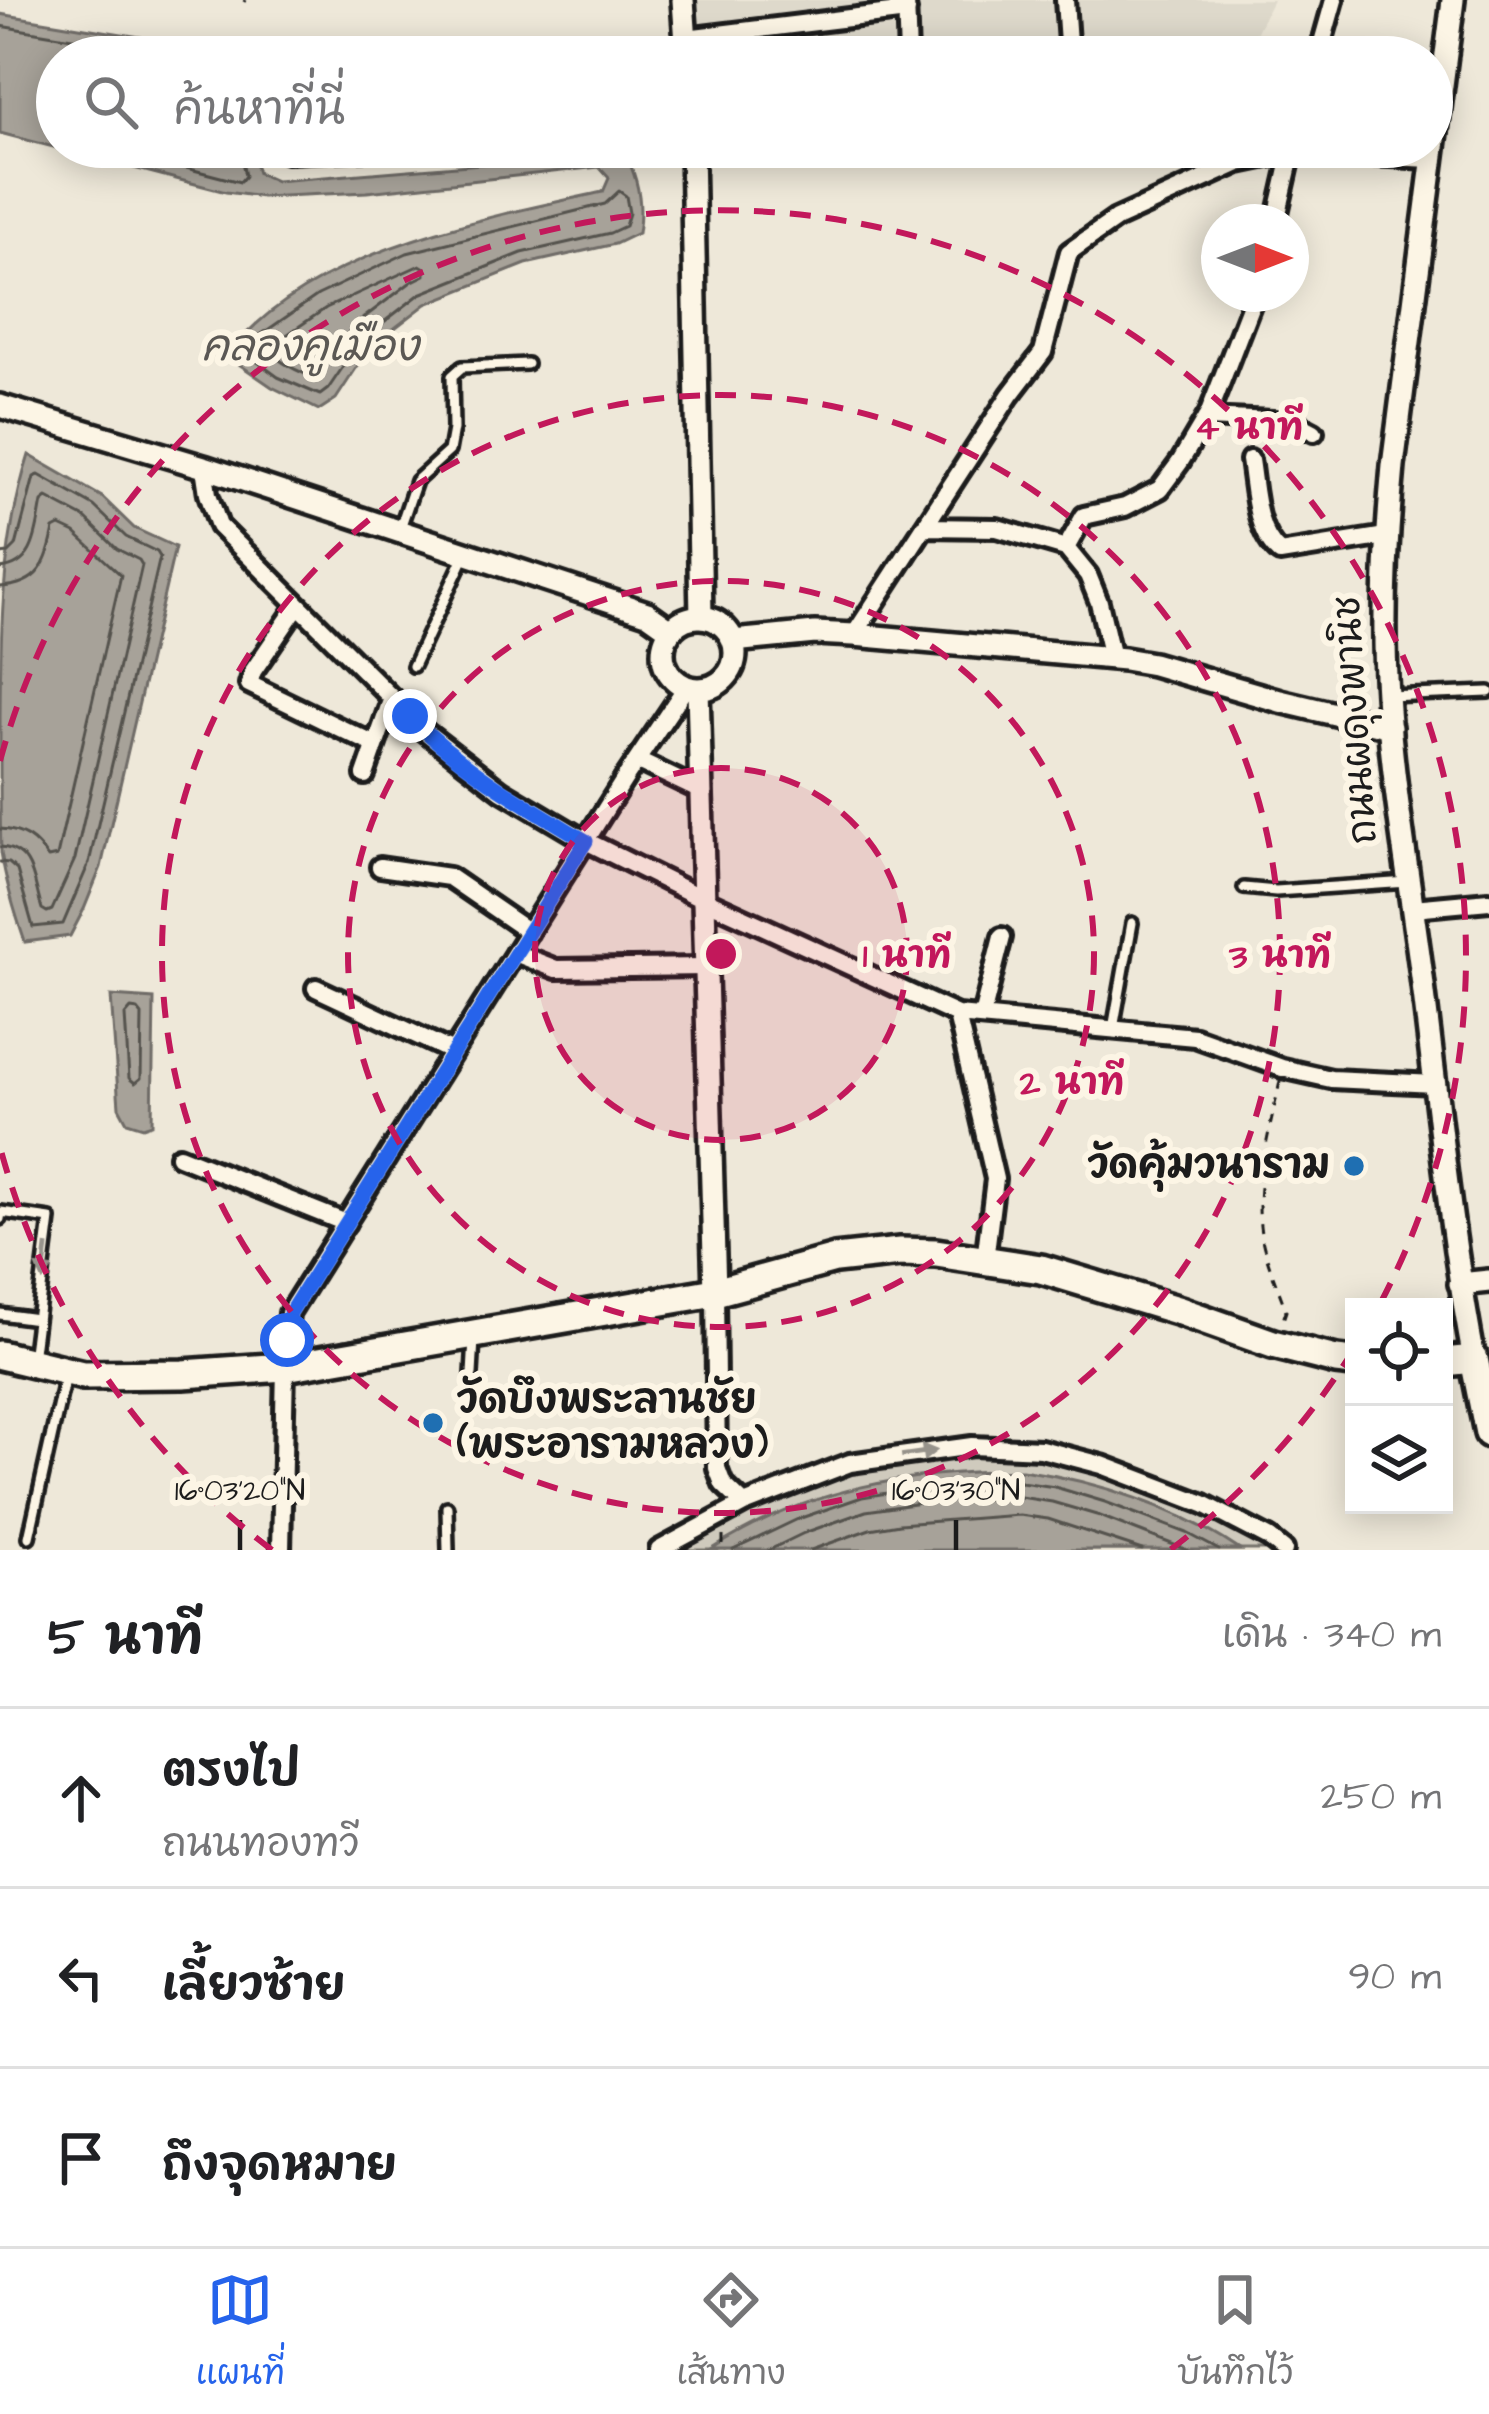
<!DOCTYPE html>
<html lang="th">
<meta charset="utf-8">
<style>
body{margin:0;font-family:"Architects Daughter","Playpen Sans Thai",sans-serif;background:#f6f6f6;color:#202124}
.controls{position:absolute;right:36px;bottom:36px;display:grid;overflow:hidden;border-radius:0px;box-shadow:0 6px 30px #0003}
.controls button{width:108px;height:108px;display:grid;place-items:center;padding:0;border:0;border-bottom:3px solid #e0e0e0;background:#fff;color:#202124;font:60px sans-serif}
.compass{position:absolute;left:1201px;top:204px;width:108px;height:108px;border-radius:50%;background:#fff;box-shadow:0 6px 30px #0003;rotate:90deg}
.stop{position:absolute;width:36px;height:36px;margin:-27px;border:9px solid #2563eb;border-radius:50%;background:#fff}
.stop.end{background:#2563eb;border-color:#fff;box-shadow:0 3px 12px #0008}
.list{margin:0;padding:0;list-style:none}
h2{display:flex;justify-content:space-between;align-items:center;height:156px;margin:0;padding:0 48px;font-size:51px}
h2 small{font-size:39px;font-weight:400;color:#757577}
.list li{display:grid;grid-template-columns:78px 1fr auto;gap:36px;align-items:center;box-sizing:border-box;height:180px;padding:0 48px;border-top:3px solid #e0e0e0}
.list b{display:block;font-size:45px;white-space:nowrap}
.list p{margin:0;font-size:39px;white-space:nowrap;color:#757577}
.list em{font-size:39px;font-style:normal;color:#757577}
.icon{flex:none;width:66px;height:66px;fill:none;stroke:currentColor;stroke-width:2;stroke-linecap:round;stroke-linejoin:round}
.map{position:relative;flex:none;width:1489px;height:1550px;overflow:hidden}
.search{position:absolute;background:#fff;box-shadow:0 6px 30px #0003;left:36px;right:36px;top:36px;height:132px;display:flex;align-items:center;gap:30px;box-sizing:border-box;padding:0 42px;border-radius:66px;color:#757577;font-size:45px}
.sheet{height:696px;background:#fff}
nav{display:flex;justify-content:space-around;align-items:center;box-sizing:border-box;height:168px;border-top:3px solid #e0e0e0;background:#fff;font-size:33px;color:#757577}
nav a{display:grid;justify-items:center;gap:6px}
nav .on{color:#2563eb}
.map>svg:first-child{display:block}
.built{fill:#ded9cb}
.green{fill:#cfcabd;stroke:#76736c;stroke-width:3}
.water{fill:#a7a299;stroke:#6f6c67;stroke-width:3}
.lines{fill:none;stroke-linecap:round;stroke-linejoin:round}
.shore{stroke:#54524e;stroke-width:3}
.service-casing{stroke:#1c1c1c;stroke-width:18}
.minor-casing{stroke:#1c1c1c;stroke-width:26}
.tertiary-casing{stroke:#1c1c1c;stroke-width:30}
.primary-casing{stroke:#1c1c1c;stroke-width:36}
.path{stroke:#1c1c1c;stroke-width:3;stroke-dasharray:9 9;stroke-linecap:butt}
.service{stroke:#fcf5e5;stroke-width:9}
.minor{stroke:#fcf5e5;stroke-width:16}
.tertiary{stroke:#fcf5e5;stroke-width:21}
.primary{stroke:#fcf5e5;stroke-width:27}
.oneway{fill:#97938b}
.route{stroke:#2563eb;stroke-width:15}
.ticks{fill:none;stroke:#1c1c1c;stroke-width:4.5}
.ring{fill:none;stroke:#c2185b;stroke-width:6;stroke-dasharray:21 15}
.poi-dot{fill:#1f6fb2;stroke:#fcf5e5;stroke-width:4.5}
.labels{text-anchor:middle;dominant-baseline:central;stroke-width:12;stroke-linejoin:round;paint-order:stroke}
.street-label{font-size:39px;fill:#1c1c1c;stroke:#fcf5e5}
.poi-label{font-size:39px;font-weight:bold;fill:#1c1c1c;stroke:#fcf5e5;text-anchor:end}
.water-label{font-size:42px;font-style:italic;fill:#5b5854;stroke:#fcf5e5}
.ticks-label{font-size:30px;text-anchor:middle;fill:#1c1c1c;stroke:#fcf5e5;stroke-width:12;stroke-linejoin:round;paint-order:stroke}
.centre{fill:#c2185b;stroke:#fcf5e5;stroke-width:6}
.ring-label{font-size:36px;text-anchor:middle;font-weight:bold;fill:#c2185b;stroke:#fcf5e5;stroke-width:12;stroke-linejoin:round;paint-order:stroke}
</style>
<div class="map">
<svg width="1489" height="1550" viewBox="0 0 1489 1550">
<rect width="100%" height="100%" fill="#eee8d9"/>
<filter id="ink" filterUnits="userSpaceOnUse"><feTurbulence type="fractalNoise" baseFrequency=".00833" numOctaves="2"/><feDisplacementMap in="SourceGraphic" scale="24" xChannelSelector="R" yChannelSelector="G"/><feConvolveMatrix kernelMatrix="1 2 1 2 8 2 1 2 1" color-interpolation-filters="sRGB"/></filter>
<g filter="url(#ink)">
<path class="built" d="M696 0H1273L1244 57H699Z"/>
<path class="green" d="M972 1446 1102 1465 1284 1550H659L850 1463Z"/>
<path class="water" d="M0 14 146 38 239 49 265 57H57V147H250L258 173 276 181 624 152C638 177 643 205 638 233L615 244 526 264 426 304 370 347 336 399 319 410 272 387 227 356C305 252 482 218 603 192L609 178 599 167 367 192 262 197 226 192 0 133Z
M29 455 102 497 134 528 175 547 101 867 84 909 70 936 25 942C15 913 6 883 1 852 0 817 0 777 0 741 0 645 0 545 29 455Z
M111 996 154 999 152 1124 143 1127 127 1122 119 1107Z
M1022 1470C1097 1481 1177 1507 1240 1550H711C809 1487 909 1472 1022 1470Z"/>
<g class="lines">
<path class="shore" d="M0 26 144 50 205 57
M105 147 240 182 245 176 239 147
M619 191 626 196 629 213 625 226 610 233 522 253 420 294 362 339 328 389 320 395 278 377 247 354 256 338 318 295 407 253 605 204Z
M420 265 425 268V275L411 282 353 326 318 377C301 375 283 363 270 353L272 345 326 308Z
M0 554 9 553 16 546 34 477 39 475 94 506 126 537 157 552 160 557 89 863 63 924 33 927 17 870 9 863 0 862
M0 569C36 566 36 531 42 502L47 498 85 518 117 549 139 560 142 565 75 859 52 910 47 912 42 909C33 882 35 850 0 847
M0 587C40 585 47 563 54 529L60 526 75 533 121 575 57 856 48 858C36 840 23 830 0 829
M131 1009 138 1010 142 1015 141 1078 135 1083 129 1078 125 1016Z
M733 1550 798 1519 862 1497 919 1488 1021 1482 1055 1487 1105 1502 1187 1533 1219 1550
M769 1550 804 1533 866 1511 921 1503 1020 1497 1052 1502 1100 1516 1187 1550
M811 1550 870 1529 899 1524 1019 1515 1048 1519 1142 1550"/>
<g class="service-casing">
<path id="service" d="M399 531 416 481 449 451 453 429 452 376 462 367 527 364
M413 666 466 553
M1387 696 1489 692
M1244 888 1276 891 1408 882
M1113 1029 1132 923
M0 1219 1 1212 50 1219 32 1360
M0 1314 37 1319
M472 1374 474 1339
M447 1507 448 1550
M29 1537 65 1376"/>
</g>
<g class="minor-casing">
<path id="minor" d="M1065 0 1069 57
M906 1 908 57
M686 38 907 11
M1318 57 1334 0
M287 153 416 147
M1276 222 1293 147
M1206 418 1295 422 1314 432
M1250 460C1255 490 1255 532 1280 553L1386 536
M204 467 208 494 219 526 427 733 502 791 586 841 703 899 957 1015 1195 1037 1282 1068 1331 1079 1435 1084
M924 527 997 528 1066 548 1088 575 1099 602 1112 658
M1066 548 1084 516 1125 507 1160 489 1180 462 1209 413 1255 294
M298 605 253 671 249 684 375 745
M854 635 1010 395 1043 352 1069 252 1116 219 1239 163 1292 152 1431 159
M638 761 701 791
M365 775 392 698
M380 867 449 877 529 932
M1413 908 1489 901
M515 953 556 969 705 967
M316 988 453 1052
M957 1015 995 1179 985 1260
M982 1016 1002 937
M179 1156 346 1223
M715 1292 717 1468 723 1484 744 1504
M281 1550 285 1367 289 1313 627 775 686 687
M659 1550 744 1504 850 1463 972 1446 1041 1449 1102 1465 1204 1504 1269 1538 1284 1550"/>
</g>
<g class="tertiary-casing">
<path id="tertiary" d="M683 0 687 57
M1453 0 1393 466C1386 542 1382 618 1387 695 1393 790 1410 883 1422 977 1438 1105 1450 1233 1474 1359
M692 147 701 617
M0 406 204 467 647 613 671 630
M663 653a36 36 0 1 1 72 0a36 36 0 1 1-72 0Z
M733 641 815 633 854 635 1124 659 1153 664 1280 701 1390 727
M698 689 715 1292
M1460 1284 1489 1281"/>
</g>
<g class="primary-casing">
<path id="primary" d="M0 1355 83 1375 183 1374 285 1367 715 1292 835 1259 900 1252 936 1253 1041 1269 1180 1311 1273 1344 1336 1360 1354 1362
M1444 1362 1474 1359 1489 1433"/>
</g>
<path class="path" d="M244 2 245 0
M1280 1081C1270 1131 1252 1189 1262 1239 1267 1263 1278 1287 1286 1311L1282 1323
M723 1536V1550"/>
<use href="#service" class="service"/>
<use href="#minor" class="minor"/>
<use href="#tertiary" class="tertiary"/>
<use href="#primary" class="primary"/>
</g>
<defs><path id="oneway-solid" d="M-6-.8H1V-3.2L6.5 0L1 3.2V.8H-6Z" transform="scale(3)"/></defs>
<g class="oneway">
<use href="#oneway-solid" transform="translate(45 1263) rotate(97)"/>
<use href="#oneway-solid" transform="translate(919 1453) rotate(-8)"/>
</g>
</g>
<g class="lines" filter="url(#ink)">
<path class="route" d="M287 1340 290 1313 586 841C524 804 460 768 410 716"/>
</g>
<path class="ticks" d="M240 1520V1550M956 1520V1550"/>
<circle cx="721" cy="954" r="186" fill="#c2185b" fill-opacity=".12"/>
<g class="ring">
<circle cx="721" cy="954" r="186"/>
<circle cx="721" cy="954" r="373"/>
<circle cx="721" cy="954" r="559"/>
<path d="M1354 1349A746 746 0 0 1 1170 1550M272 1550A746 746 0 0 1 0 1147M0 761A746 746 0 1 1 1380 1304"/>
</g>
<g class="poi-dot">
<circle cx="1354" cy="1166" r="12"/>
<circle cx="433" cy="1423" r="12"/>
</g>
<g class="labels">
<g class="street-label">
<text transform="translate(1356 720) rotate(-94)">ถนนผดุงพานิช</text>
</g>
<g class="poi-label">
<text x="1330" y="1166">วัดคุ้มวนาราม</text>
<text x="457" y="1401" text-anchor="start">วัดบึงพระลานชัย<tspan x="457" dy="45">(พระอารามหลวง)</tspan></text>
</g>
<g class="water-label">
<text x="310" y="348">คลองคูเมือง</text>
</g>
</g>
<g class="ticks-label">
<text x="240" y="1500">16°03'20"N</text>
<text x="956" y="1500">16°03'30"N</text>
</g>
<circle cx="721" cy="954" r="18" class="centre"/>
<g class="ring-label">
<text x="1249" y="439">4 นาที</text>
<text x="907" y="967">1 นาที</text>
<text x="1280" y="967">3 นาที</text>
<text x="1072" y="1094">2 นาที</text>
</g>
</svg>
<div class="controls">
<button><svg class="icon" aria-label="locate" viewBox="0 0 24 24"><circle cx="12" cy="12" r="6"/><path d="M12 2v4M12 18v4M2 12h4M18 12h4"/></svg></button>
<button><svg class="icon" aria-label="layers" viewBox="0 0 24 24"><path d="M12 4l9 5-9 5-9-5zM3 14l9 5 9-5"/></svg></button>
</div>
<svg class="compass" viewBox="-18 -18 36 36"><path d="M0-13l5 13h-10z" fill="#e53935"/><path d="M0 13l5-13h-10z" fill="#757577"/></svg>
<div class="stop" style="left:287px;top:1340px"></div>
<div class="stop end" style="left:410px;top:716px"></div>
<div class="search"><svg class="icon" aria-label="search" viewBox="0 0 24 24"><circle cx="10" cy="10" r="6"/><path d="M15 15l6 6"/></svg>ค้นหาที่นี่</div>
</div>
<section class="sheet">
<h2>5 นาที<small>เดิน · 340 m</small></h2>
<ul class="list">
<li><svg class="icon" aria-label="ahead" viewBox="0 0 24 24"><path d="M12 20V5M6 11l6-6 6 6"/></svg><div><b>ตรงไป</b><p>ถนนทองทวี</p></div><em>250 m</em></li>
<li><svg class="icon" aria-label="left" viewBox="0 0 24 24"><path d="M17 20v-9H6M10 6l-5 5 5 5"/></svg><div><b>เลี้ยวซ้าย</b></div><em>90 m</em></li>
<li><svg class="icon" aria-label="arrive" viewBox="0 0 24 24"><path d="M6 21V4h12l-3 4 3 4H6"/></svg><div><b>ถึงจุดหมาย</b></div></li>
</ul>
</section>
<nav>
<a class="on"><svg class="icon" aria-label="map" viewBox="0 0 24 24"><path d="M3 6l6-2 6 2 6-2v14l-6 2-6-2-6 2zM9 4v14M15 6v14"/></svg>แผนที่</a>
<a><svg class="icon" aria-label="directions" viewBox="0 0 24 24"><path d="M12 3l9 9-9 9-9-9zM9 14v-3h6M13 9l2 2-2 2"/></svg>เส้นทาง</a>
<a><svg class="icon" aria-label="saved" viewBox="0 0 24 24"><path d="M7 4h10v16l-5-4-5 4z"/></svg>บันทึกไว้</a>
</nav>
